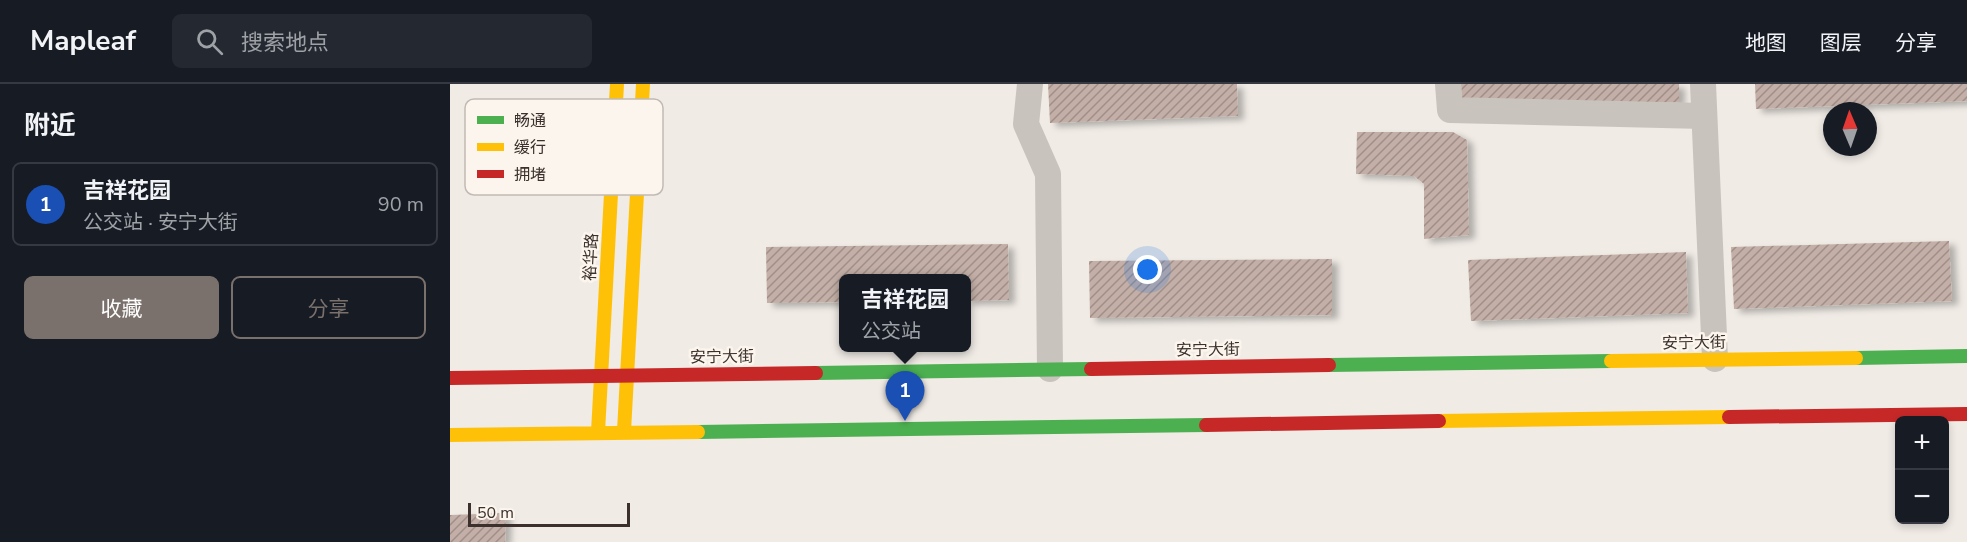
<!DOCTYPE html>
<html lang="zh">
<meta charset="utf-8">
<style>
body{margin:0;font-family:"Nunito Sans","Noto Sans SC",sans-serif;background:#242831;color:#f1f3f6}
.controls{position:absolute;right:18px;bottom:18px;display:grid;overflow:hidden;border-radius:9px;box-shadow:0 3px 9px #0003}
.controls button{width:54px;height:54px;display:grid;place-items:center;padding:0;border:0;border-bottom:2px solid #363941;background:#171b24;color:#f1f3f6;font:30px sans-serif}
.compass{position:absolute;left:1373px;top:18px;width:54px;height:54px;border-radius:50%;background:#171b24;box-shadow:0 3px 9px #0003;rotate:358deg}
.scale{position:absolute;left:18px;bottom:15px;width:162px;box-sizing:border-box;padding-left:6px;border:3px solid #3b302b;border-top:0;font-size:16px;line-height:21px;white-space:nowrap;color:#3b302b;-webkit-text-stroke:4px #fbf5ee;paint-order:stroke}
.you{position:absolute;left:698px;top:186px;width:21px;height:21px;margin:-15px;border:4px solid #fff;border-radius:50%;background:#1a73e8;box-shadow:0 0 0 9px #1a73e833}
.badge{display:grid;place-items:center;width:39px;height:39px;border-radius:50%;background:#7a716c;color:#fff;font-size:20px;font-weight:700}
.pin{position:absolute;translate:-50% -50px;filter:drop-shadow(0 2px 3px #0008)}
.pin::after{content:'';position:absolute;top:32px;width:21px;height:18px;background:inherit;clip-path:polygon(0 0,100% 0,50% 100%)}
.popup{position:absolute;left:389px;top:190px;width:132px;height:78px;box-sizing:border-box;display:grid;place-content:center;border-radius:9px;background:#171b24;filter:drop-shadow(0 2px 4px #0005);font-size:20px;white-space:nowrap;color:#9ea1a6}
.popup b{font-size:22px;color:#f1f3f6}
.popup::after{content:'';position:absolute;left:50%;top:100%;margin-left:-12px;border:12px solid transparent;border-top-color:#171b24}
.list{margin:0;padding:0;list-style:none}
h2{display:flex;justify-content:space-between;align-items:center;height:78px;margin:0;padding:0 24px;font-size:26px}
h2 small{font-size:20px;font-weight:400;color:#9ea1a6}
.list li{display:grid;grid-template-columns:39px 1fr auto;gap:18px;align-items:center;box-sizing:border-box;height:84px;margin:0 12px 12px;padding:0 12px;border:2px solid #363941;border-radius:9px}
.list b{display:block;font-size:22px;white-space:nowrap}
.list p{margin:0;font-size:20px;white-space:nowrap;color:#9ea1a6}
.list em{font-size:20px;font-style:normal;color:#9ea1a6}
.actions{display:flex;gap:12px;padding:18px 24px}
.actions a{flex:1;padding:14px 0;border:2px solid #7a716c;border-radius:9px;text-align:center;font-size:21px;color:#7a716c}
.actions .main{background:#7a716c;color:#fff}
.icon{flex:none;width:33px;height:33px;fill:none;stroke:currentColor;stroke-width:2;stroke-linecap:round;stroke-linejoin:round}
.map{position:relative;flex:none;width:1517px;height:458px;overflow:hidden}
header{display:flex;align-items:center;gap:36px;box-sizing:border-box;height:84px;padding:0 30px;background:#171b24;border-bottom:2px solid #363941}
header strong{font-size:28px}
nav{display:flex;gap:33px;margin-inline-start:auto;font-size:21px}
.search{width:420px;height:54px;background:#242831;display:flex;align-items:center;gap:15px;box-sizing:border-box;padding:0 21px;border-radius:9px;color:#9ea1a6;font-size:22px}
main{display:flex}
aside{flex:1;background:#171b24}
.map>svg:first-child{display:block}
.building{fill:url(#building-hatch);filter:url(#shadow)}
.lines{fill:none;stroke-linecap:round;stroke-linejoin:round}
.street{stroke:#c9c3be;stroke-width:26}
.fast{stroke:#4caf50;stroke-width:14}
.slow{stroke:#ffc107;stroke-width:14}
.jam{stroke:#c62828;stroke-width:14}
.labels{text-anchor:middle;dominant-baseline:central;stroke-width:5;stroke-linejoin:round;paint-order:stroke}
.street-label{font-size:16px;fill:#3b302b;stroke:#fbf5ee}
.key{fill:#fbf5ee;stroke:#c1bab4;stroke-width:1.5}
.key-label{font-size:16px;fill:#3b302b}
</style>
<header>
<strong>Mapleaf</strong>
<div class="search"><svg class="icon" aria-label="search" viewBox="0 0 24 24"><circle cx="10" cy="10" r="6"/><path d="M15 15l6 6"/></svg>搜索地点</div>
<nav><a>地图</a><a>图层</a><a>分享</a></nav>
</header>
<main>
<aside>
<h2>附近<small></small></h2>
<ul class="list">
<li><span class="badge" style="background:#1a4fb4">1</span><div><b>吉祥花园</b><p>公交站 · 安宁大街</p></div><em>90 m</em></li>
</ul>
<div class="actions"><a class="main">收藏</a><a>分享</a></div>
</aside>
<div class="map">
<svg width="1517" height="458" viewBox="0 0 1517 458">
<defs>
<pattern id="building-hatch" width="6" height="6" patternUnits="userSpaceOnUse" patternTransform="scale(1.5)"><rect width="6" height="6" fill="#c3afa7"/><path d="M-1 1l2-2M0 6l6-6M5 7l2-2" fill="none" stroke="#a08f88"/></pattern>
<filter id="shadow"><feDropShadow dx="6" dy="4" stdDeviation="3" flood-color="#0004"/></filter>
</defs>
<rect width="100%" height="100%" fill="#f0ebe5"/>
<path class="building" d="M598 0H787L788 32 600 39Z
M1011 0H1229V18L1012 27Z
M1305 0H1517V17L1306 25Z
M907 48H1003L1017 56 1019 151 974 155V100L964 92 906 90Z
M1499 157 1502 217 1284 225 1281 163Z
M558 160 559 216 516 217V194H394V218L317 219 316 163Z
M1236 168 1238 229 1021 237 1018 176Z
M882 175V231L640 234 639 177Z
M56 429 55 458H0V431Z"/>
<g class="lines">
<path class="street" d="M580 0 576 40 598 90 600 285
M998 0 1000 26 1254 32
M1253 0 1265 275"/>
<path class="fast" d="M1406 274 1517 272
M879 281 1161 277
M366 289 641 285
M248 348 756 341"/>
<path class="slow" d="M1161 277 1406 274
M989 337 1279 333
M174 347 193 0
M148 348 167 0
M0 351 248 348"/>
<path class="jam" d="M641 285 879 281
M0 294 366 289
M1279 333 1517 330
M756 341 989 337"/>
</g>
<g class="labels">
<g class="street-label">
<text transform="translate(141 173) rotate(-87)">裕华路</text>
<text transform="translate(1244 259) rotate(-1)">安宁大街</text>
<text transform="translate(758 266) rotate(-1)">安宁大街</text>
<text transform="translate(272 273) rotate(-1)">安宁大街</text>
</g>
</g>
<rect x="15" y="15" width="198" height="96" rx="9" class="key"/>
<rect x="27" y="32" width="27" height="8" fill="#4caf50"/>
<rect x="27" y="59" width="27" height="8" fill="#ffc107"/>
<rect x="27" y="86" width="27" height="8" fill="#c62828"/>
<g class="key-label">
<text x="64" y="42">畅通</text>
<text x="64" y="69">缓行</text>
<text x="64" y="96">拥堵</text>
</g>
</svg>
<div class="controls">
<button>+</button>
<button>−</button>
</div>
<svg class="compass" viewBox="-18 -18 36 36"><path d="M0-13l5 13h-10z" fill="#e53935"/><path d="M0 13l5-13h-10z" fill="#9ea1a6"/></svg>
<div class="scale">50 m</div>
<div class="you"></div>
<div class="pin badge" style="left:455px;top:337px;background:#1a4fb4">1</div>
<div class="popup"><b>吉祥花园</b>公交站</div>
</div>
</main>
